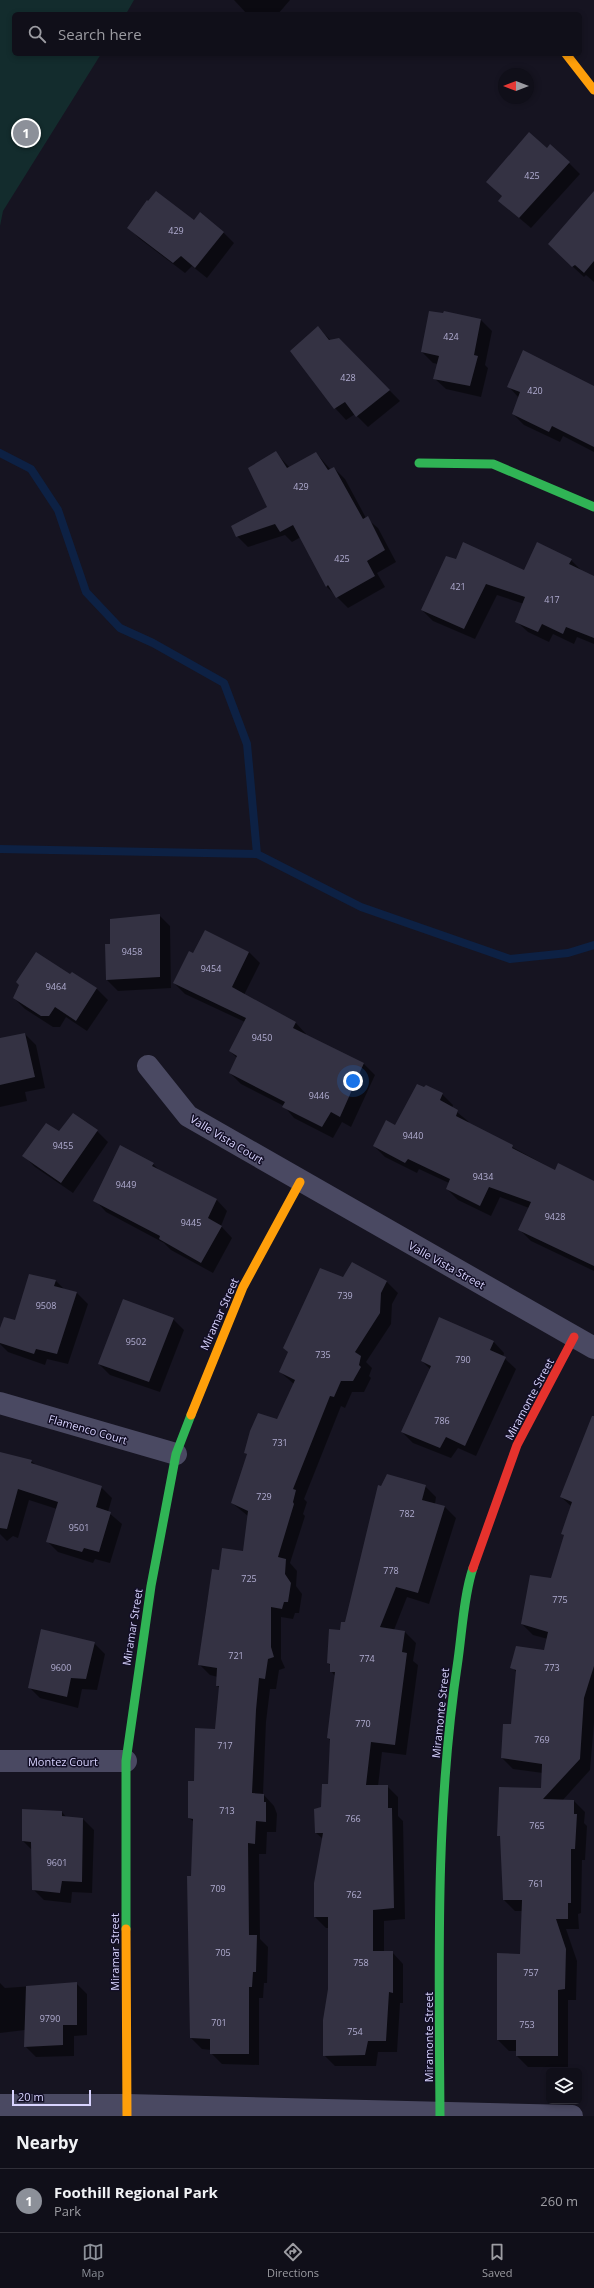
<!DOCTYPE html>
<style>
body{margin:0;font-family:"Open Sans",sans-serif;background:#191822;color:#f1f3f6}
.controls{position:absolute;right:12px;bottom:12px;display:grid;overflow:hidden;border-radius:6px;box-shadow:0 2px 6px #0003}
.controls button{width:36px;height:36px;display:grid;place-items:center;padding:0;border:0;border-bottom:1px solid #302f38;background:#100f19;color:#f1f3f6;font:20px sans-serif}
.compass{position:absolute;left:498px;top:68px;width:36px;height:36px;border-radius:50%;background:#100f19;box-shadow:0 2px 6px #0003;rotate:270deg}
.scale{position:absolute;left:12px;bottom:10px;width:79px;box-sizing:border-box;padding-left:4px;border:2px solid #d9d4ff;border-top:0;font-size:11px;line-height:14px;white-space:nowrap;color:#d9d4ff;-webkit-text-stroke:3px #130f26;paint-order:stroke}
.you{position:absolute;left:353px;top:1081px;width:14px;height:14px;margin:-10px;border:3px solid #fff;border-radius:50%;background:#1a73e8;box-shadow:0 0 0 6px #1a73e833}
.badge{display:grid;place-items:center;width:26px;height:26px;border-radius:50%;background:#8c9099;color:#fff;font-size:13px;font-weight:700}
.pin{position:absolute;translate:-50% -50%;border:2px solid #fff;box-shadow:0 1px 4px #0006}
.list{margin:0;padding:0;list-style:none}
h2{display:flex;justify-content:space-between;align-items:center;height:52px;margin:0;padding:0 16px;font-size:17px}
h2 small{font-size:13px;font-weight:400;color:#9c9ca2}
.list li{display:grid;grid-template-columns:26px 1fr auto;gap:12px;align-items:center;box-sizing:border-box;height:64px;padding:0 16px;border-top:1px solid #302f38}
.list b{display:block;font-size:15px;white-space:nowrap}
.list p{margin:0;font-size:13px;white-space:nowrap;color:#9c9ca2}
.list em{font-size:13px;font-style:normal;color:#9c9ca2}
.icon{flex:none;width:22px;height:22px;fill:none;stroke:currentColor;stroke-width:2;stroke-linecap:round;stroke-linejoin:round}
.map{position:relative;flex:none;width:594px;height:2116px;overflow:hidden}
.search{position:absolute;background:#100f19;box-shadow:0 2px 6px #0003;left:12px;right:12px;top:12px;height:44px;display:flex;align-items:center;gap:10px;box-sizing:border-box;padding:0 14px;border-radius:6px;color:#9c9ca2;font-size:15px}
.sheet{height:116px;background:#100f19}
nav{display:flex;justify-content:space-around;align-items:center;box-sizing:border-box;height:56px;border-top:1px solid #302f38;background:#100f19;font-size:11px;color:#9c9ca2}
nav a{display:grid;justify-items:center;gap:2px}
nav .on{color:#8c9099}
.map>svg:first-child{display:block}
.green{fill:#132c2d}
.shadow{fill:#0007}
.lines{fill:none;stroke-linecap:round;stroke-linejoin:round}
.stream{stroke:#0d2144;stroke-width:8}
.building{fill:#343243}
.street{stroke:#4a4962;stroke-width:22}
.fast{stroke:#30b455;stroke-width:9}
.slow{stroke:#ff9f0a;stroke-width:9}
.jam{stroke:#e5322d;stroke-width:9}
.labels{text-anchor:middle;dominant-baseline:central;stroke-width:3;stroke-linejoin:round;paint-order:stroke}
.number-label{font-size:9px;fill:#b0acd0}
.street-label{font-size:11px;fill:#d9d4ff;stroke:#130f26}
</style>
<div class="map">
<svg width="594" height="2116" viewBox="0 0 594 2116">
<rect width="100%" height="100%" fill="#161421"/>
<path class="green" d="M0 0H134L126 14H14V54H101L3 211 0 226Z"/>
<path class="shadow" d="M234 0H290L278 14H247Z
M547 150 569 163 580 174 531 228 499 201Z
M594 192V282L586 275 584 277 560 255Z
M194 221 223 232 234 243 207 278 192 266 185 273 140 239 129 228Z
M445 312 481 320 492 331 485 365 488 368 481 397 446 389 434 378 438 364 433 363 422 352Z
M318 327 331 341 339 339 400 401 368 427 355 414 346 420 335 408 292 351Z
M594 386V452L563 436 560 442 524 425 513 414 519 398 509 387Z
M275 452 290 468 316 453 331 470 334 468 345 479 366 518 378 528 396 562 377 573 385 587 348 608 327 587 301 537 292 542 285 535 248 547 237 536 268 508Z
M538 544 571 560 582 571 594 577V644L577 637 574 644 553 634 549 642 528 632 516 621 524 604 497 595 475 639 433 621 422 610 457 560 525 571Z
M159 915 170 926 171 988 118 991 107 980 110 945Z
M205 932 249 952 260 963 244 995 295 1022 306 1034V1035L364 1064 375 1075 351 1127 342 1122 333 1138 294 1118 284 1106 241 1084 230 1073 237 1058 230 1051 245 1022 185 994 174 983 194 955Z
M72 974 97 989 108 1000 87 1031 66 1017 60 1027H53L25 1009 14 998Z
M25 1034 36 1045 45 1088 25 1092 27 1101 0 1107V1039Z
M442 1094 453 1105 452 1108 469 1122 468 1123 556 1171 594 1182V1271L531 1241 520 1230 529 1208 500 1197 491 1216 458 1200 447 1189 449 1183 419 1169 417 1173 385 1157 374 1146 395 1126Z
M97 1131 108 1142 73 1193 35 1167 24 1156Z
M153 1164 160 1171 216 1199 227 1211 221 1226 232 1238 213 1273 171 1250 164 1243 106 1212 95 1200Z
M352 1264 387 1282 398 1293 392 1304 391 1324 366 1362 372 1368 369 1376 371 1378 364 1392H352L345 1408 341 1406 304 1499 307 1502 303 1514 305 1516 290 1563 297 1571 296 1586 302 1594 299 1613H295L293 1619 281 1617V1659L285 1668 279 1670 276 1689H270L266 1722 263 1794 274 1806 277 1814 276 1832H267L266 1854H259L260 1939 268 1947 267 1983H264L263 1998H259V2065L222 2064 211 2053V2050L202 2049 191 2038 194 1822 189 1818 216 1730 220 1688 217 1686 218 1677 210 1675 199 1664 206 1609 213 1570 220 1571 244 1552 248 1516 232 1503 248 1455 245 1453 277 1420 294 1384 280 1372Z
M56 1281 64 1289 77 1293 88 1304 68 1364 47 1359 45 1365 8 1352 0 1344V1332L15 1321Z
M173 1319 184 1330 160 1392 110 1375 99 1364Z
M493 1341 504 1353 503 1357 516 1369 476 1456 458 1448 451 1458 413 1443 402 1432 431 1370 422 1361Z
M594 1430V1723L590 1770 562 1801H574L585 1812 584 1823 587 1826 585 1860H582L581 1913 578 1914 579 1929H566L577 1961 576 2000H568V2067H528L517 2056V2051H509L498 2040V1954L521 1955 523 1911H515L504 1900 502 1838 498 1835 542 1789 543 1773 513 1769 502 1758 512 1725 517 1673 512 1667 545 1651 548 1639 533 1635 522 1624 552 1579 565 1536 562 1533 571 1506 561 1497Z
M0 1453 31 1461 36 1465 101 1487 112 1498 108 1512 122 1524 110 1563 95 1559 93 1563 58 1552 47 1541 57 1509 29 1500 18 1538 13 1536 7 1541 0 1534Z
M425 1486 436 1497 435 1504 445 1507 456 1518 429 1604 407 1597 394 1630 405 1632 416 1643 413 1661 418 1665 406 1755 382 1752 378 1786H387L398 1797V1816L403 1821 405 1919 384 1921V1952H392L403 1964V2003H400L397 2052H378L376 2066H335L324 2055 329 1989V1928H326L315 1917 323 1839 316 1833 329 1785 331 1741 328 1738 335 1676 331 1671V1666L328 1663 345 1624Z
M94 1643 105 1654 97 1690 82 1689 78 1708 40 1698 29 1687Z
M62 1812 67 1818 83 1819 94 1830 92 1893 72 1892 71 1903 44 1900 33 1889 32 1850 23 1841Z
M0 1983 5 1988 76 1983 87 1994V2035L74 2036V2056L36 2057 25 2046V2030L0 2033Z"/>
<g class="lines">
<path class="stream" d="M0 453 31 469 58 510 86 592 120 628 153 643 224 683 247 744 257 854
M0 849 257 854 361 907 510 959 568 953 594 945"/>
</g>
<path class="building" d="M529 132 547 148 550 144 570 162 519 218 498 201 502 196 486 182Z
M156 191 194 220 200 212 224 232 195 268 181 256 173 263 127 228 147 200 148 201Z
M594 191V261L584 273 575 265 572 267 548 244Z
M429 311 443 313 444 311 481 319 474 355 478 356 470 386 433 379 439 356 421 352Z
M318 326 329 340 339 338 390 390 356 417 345 402 334 409 290 351Z
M523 350 594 386V447L552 426 549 432 512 414 520 392 507 387Z
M276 451 287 468 316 452 328 470 334 467 363 519 368 516 385 550 367 561 375 576 336 598 328 585 326 587 293 525 280 532 275 524 236 537 231 526 267 507 248 468Z
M463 542 524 570 537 542 572 559 569 564 594 576V638L566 627 563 634 542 624 538 632 515 622 525 597 486 584 464 629 421 610 446 556 456 559Z
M160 914V977L106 980 105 944H110V919Z
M205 930 249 952 232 987 296 1022 293 1028 364 1063 340 1117 331 1112 322 1127 282 1107 285 1102 229 1073 237 1056 229 1051 246 1018 173 983 189 951 193 953Z
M36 952 70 974 72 972 97 988 76 1021 55 1007 49 1016H41L13 998 19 985 16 982Z
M25 1033 35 1077 0 1085V1038Z
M417 1084 424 1087 426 1085 443 1093 440 1100 458 1110 456 1116 513 1145 512 1148 555 1170 558 1163 594 1181V1266L518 1230 531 1202 489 1187 480 1206 446 1189 450 1179 408 1159 405 1163 373 1146 386 1120 395 1125Z
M73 1113 98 1130 61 1183 22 1156 46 1123 59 1131Z
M120 1145 154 1163 152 1166 217 1199 208 1218 222 1226 201 1263 159 1239 160 1236 93 1201Z
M352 1262 387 1281 381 1293 380 1313 355 1352 361 1356 359 1365 361 1367 353 1381H341L334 1397 330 1396 293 1489 296 1490 293 1502 294 1504 278 1557 286 1559 285 1574 291 1583 288 1602H284L282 1609 271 1607V1647L274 1657 268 1659 265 1679 259 1678 256 1710 252 1793 264 1794V1802H266V1822L256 1821 255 1844 248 1843 249 1935H257L256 1972H253L252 1987H249V2054H210V2039L190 2038 187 1876H191L193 1819 188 1818V1781H194L195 1728 215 1729 219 1686H216L217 1668 198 1665 212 1569 219 1570 222 1548 243 1551 248 1511 231 1503 247 1454 244 1453 250 1431 258 1413 277 1419 295 1380 279 1372 288 1352 283 1348 320 1268 343 1277Z
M29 1274 56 1280 54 1286 77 1292 57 1354 36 1349 34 1354 0 1343V1328L4 1317 15 1320Z
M123 1299 174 1318 149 1382 98 1364Z
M439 1317 494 1341 490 1350 506 1357 465 1446 446 1437 440 1448 401 1432 431 1366 421 1361Z
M592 1416H594V1666L584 1698 580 1759 543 1799 574 1800V1814H577L575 1849H571V1903H568V1919H556L566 1949 565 1989 558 1990V2056H516V2040H497V1953L520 1954 522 1900H503L500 1836H497L499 1787 541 1788 542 1764 501 1758 503 1724H511L516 1670 510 1668 516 1646 544 1650 548 1632 521 1624 530 1575 551 1578 564 1535 561 1534 572 1502 560 1497Z
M0 1452 32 1460 31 1463 102 1486 96 1507 111 1512 99 1552 84 1548 82 1552 46 1542 58 1502 18 1489 7 1529 0 1528Z
M387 1474 426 1485 422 1500 445 1506 418 1593 396 1587 380 1627 405 1631 402 1652 407 1653 395 1745 371 1742 366 1785H388V1808H392L394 1908 373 1910V1951H393V1993L389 1992 386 2041H368L365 2055 323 2056V2020L328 1989V1917H314V1883L323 1833H315L314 1809 321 1807 322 1784H328L330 1739 327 1738 335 1672H330V1664L327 1663 329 1629 340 1630 341 1622H345L378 1485 381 1486Z
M41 1629 95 1642 86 1679 71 1678 67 1697 28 1688Z
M22 1809 62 1811V1816L83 1818 82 1882 62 1881 60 1893 32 1890 31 1842 22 1841Z
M77 1982V2025H63V2045L24 2047 26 1986Z"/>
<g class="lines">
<path class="street" d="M148 1066 188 1116 594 1348
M0 1403 176 1454
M0 1761H126
M0 2105H127L572 2116"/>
<path class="fast" d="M419 463 493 464 594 507
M126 1929V1761L151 1586 176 1454 191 1415
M440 2116C439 1964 435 1811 458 1660 462 1632 464 1594 473 1568"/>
<path class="slow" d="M566 54 594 90
M191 1415 243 1287 300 1182
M126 1929 127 2116"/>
<path class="jam" d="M473 1568 517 1445 574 1337"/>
</g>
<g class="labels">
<g class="number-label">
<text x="532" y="175">425</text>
<text x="176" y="230">429</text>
<text x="451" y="336">424</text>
<text x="348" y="377">428</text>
<text x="535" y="390">420</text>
<text x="301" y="486">429</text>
<text x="342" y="558">425</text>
<text x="458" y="586">421</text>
<text x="552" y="599">417</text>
<text x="132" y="951">9458</text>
<text x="211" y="968">9454</text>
<text x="56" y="986">9464</text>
<text x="262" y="1037">9450</text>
<text x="319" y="1095">9446</text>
<text x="413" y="1135">9440</text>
<text x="63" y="1145">9455</text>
<text x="483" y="1176">9434</text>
<text x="126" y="1184">9449</text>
<text x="555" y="1216">9428</text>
<text x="191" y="1222">9445</text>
<text x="345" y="1295">739</text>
<text x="46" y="1305">9508</text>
<text x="136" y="1341">9502</text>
<text x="323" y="1354">735</text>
<text x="463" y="1359">790</text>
<text x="442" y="1420">786</text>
<text x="280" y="1442">731</text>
<text x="264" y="1496">729</text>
<text x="407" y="1513">782</text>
<text x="79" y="1527">9501</text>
<text x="391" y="1570">778</text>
<text x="249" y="1578">725</text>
<text x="560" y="1599">775</text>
<text x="236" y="1655">721</text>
<text x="367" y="1658">774</text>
<text x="61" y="1667">9600</text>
<text x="552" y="1667">773</text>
<text x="363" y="1723">770</text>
<text x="542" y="1739">769</text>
<text x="225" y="1745">717</text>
<text x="227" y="1810">713</text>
<text x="353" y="1818">766</text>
<text x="537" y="1825">765</text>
<text x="57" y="1862">9601</text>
<text x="536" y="1883">761</text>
<text x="218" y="1888">709</text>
<text x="354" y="1894">762</text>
<text x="223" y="1952">705</text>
<text x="361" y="1962">758</text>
<text x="531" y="1972">757</text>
<text x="50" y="2018">9790</text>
<text x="219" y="2022">701</text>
<text x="527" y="2024">753</text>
<text x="355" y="2031">754</text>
</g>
<g class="street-label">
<text transform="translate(227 1139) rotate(31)">Valle Vista Court</text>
<text transform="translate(447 1265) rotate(29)">Valle Vista Street</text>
<text transform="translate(219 1314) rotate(-66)">Miramar Street</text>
<text transform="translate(529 1399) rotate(-62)">Miramonte Street</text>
<text transform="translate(88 1429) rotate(16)">Flamenco Court</text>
<text transform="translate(132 1627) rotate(-81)">Miramar Street</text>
<text transform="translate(440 1713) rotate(-84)">Miramonte Street</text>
<text x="63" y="1761">Montez Court</text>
<text transform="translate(114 1952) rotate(-90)">Miramar Street</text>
<text transform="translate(428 2037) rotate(-90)">Miramonte Street</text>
</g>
</g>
</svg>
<div class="controls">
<button><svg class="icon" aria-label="layers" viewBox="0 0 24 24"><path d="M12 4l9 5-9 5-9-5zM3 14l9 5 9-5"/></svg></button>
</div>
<svg class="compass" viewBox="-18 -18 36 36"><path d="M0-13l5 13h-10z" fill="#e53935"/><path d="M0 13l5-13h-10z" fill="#9c9ca2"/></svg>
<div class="scale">20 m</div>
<div class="you"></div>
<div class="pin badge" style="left:26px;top:133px">1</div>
<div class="search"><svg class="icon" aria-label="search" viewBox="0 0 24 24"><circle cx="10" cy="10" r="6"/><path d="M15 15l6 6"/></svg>Search here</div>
</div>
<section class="sheet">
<h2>Nearby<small></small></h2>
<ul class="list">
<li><span class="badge">1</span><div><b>Foothill Regional Park</b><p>Park</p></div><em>260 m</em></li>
</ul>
</section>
<nav>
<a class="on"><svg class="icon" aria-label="map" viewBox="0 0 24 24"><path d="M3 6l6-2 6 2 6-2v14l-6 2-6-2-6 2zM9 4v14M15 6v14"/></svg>Map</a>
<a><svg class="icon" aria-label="directions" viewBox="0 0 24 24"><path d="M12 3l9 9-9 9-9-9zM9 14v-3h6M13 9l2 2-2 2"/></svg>Directions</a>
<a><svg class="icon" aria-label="saved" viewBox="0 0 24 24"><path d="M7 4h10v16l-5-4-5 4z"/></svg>Saved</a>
</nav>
